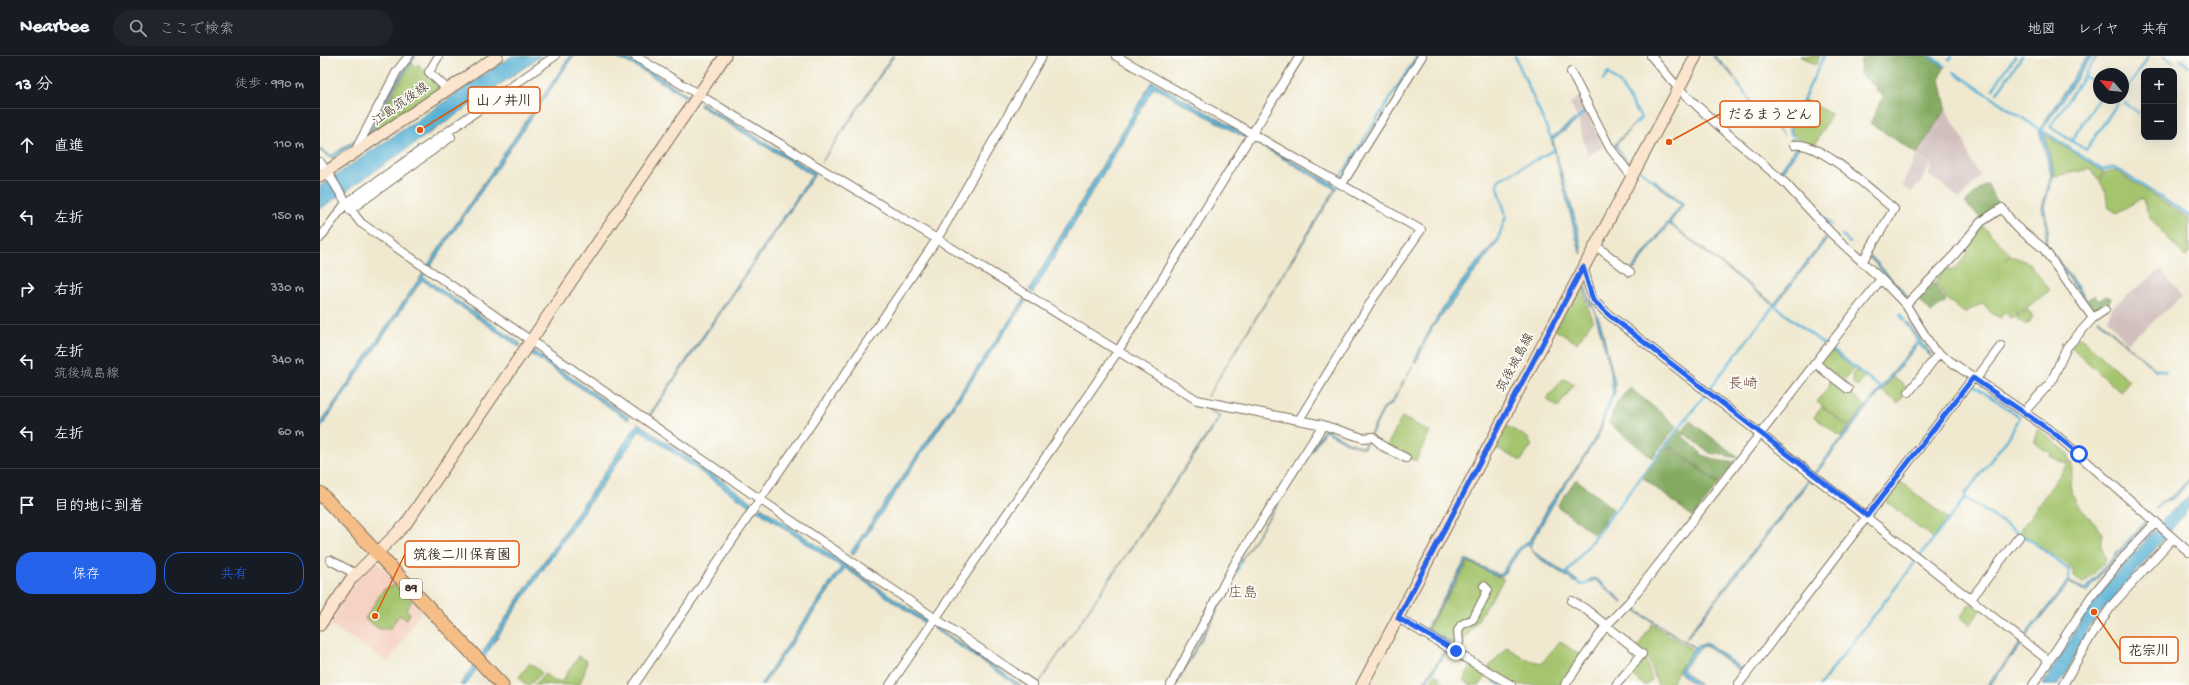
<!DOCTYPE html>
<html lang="ja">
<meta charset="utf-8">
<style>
body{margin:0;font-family:"Gochi Hand","Klee One",sans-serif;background:#20242c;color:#f1f3f6}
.controls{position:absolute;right:12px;top:12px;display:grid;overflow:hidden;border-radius:8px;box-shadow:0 4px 16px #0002}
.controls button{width:36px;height:36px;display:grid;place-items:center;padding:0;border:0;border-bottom:1px solid #363941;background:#171b24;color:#f1f3f6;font:20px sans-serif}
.compass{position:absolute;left:1773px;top:12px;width:36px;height:36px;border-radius:50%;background:#171b24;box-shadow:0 4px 16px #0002;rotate:297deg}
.stop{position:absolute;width:12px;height:12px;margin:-9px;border:3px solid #2563eb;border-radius:50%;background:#fff}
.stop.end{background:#2563eb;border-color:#fff;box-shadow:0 1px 4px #0008}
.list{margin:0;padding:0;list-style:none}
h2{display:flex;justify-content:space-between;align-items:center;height:52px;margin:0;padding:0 16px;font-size:17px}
h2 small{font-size:13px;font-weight:400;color:#9ea1a6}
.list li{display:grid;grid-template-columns:26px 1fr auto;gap:12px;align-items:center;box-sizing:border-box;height:72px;padding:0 16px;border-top:1px solid #363941}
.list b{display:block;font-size:15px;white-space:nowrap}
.list p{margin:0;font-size:13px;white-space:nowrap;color:#9ea1a6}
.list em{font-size:13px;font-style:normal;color:#9ea1a6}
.actions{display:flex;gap:8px;padding:12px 16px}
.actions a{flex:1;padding:9px 0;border:1px solid #2563eb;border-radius:16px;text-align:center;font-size:14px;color:#2563eb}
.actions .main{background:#2563eb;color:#fff}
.icon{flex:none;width:22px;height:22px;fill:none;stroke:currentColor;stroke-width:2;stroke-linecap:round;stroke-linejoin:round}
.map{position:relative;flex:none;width:1869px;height:629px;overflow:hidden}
header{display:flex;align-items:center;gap:24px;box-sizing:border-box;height:56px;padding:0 20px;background:#171b24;border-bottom:1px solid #363941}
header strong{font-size:19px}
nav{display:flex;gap:22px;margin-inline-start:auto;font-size:14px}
.search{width:280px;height:36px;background:#20242c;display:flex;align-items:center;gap:10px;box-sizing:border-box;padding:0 14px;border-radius:22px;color:#9ea1a6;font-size:15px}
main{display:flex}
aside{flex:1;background:#171b24}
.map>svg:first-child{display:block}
.built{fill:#f6d2c4}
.industrial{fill:#d1bfbe}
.green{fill:#a4c56d;stroke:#707846}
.forest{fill:#83aa60;stroke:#5f6a3f}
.water{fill:#59b2d6;stroke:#4a6e7a}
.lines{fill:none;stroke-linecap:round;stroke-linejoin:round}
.stream{stroke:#59b2d6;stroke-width:2.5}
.street-casing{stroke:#7a6d5c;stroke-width:10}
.secondary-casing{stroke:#7a6d5c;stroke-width:13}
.primary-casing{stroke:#7a6d5c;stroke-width:15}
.street{stroke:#fff;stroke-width:8}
.secondary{stroke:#fbe5cf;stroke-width:11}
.primary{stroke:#f6be87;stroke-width:13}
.route{stroke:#2563eb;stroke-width:5}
.labels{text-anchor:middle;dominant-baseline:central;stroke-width:3.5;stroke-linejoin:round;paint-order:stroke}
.shield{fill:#fdfcf7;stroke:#75695f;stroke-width:1}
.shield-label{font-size:12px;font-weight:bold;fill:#3b2a1e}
.street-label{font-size:13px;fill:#3b2a1e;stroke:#fdfcf7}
.quarter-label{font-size:15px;fill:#73554c;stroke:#fdfcf7}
.leader{fill:none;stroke:#df570d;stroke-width:1.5}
.callout-dot{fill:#df570d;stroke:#fdfcf7;stroke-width:1.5}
.callout{fill:#fdfcf7;stroke:#df570d;stroke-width:1.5}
.callout-label{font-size:14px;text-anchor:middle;font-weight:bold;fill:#3b2a1e}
</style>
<header>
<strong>Nearbee</strong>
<div class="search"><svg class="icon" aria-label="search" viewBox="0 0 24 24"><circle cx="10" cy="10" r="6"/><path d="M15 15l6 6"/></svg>ここで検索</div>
<nav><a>地図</a><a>レイヤ</a><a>共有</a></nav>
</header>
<main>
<aside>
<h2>13 分<small>徒歩 · 990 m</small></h2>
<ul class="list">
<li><svg class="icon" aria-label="ahead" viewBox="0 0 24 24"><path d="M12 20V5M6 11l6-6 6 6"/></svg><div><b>直進</b></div><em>110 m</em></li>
<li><svg class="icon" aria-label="left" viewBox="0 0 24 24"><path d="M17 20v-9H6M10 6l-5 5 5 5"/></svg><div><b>左折</b></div><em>150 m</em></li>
<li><svg class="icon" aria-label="right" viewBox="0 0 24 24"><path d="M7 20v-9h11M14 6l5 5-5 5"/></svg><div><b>右折</b></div><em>330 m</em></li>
<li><svg class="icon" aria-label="left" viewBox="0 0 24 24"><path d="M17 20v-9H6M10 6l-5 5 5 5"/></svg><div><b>左折</b><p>筑後城島線</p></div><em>340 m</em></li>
<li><svg class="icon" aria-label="left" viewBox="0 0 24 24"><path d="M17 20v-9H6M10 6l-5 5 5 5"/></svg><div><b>左折</b></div><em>60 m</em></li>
<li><svg class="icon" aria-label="arrive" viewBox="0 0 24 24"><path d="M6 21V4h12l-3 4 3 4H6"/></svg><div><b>目的地に到着</b></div></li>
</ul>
<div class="actions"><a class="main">保存</a><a>共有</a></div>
</aside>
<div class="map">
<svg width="1869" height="629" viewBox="0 0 1869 629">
<rect width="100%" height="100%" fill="#fdfcf7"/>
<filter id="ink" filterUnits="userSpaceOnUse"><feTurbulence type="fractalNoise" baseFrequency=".025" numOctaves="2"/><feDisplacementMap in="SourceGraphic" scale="8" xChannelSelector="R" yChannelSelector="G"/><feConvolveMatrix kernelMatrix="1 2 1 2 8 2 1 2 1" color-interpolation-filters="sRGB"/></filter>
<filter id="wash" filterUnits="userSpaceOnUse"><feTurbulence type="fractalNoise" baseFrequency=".012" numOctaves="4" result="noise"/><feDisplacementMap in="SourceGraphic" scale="16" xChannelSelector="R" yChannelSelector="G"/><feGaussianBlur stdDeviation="0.9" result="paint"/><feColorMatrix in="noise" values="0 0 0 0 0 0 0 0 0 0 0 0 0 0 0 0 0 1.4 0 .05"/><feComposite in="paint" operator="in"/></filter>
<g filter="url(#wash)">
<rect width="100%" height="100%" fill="#f0e9d0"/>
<path class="built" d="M54 506H57L102 554 68 607 8 567 32 530Z"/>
<path class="industrial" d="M1259 41 1283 91 1268 100 1258 64 1250 47Z
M1626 53 1644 84 1650 103 1660 120 1640 143 1624 129 1609 120 1611 109 1597 100Z
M1596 100 1610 109 1601 126 1591 136 1582 130Z
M1841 214 1862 241 1807 287 1787 263 1793 250Z"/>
<path class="green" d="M1480 0H1500L1496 9Z
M92 7 96 11 98 8 123 34 48 84 77 30Z
M1485 44 1511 58 1494 91 1479 84 1471 75Z
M1725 78 1783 116 1779 124 1770 113 1735 120Z
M1795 114 1869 163V198L1865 201 1830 162 1822 142 1797 157 1789 152 1785 134 1780 126 1784 117Z
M1663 170 1690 198 1685 204 1690 199 1709 207 1730 234 1698 258 1695 256 1698 259 1708 254 1713 261 1706 269 1695 261 1691 262 1685 257 1680 262 1671 257 1663 247 1644 257 1627 243 1615 226 1627 211 1630 215 1636 212 1650 194 1646 190Z
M1262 222 1266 246 1273 264 1257 287 1235 274Z
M1760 281 1809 325 1800 336 1751 291Z
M1509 293 1534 312 1523 326 1499 306Z
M1496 309 1546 350 1529 370 1497 346 1510 329 1509 323 1496 313Z
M1536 314 1546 321 1537 331 1533 327 1532 319Z
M1573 321 1589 333 1578 347 1562 335Z
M1243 323 1254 328 1238 351 1226 343Z
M1502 351 1528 371 1521 381 1494 361Z
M1082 361 1110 376 1096 405 1067 390Z
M1185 369 1208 382 1212 389 1201 405 1173 391Z
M1718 372 1749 398V404L1746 408 1730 400 1731 397 1719 391 1714 384Z
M1750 405 1752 409 1751 436 1758 449 1783 477 1781 490 1786 504 1764 528 1755 522 1752 512 1699 476Z
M1578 424 1628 463 1613 482 1563 443Z
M1149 506 1184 523 1147 580 1134 590 1108 572Z
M75 528 92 545 86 553 90 557 87 563 79 559 70 573H59L45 563 63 534Z
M1650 548 1662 553 1650 569 1640 561Z
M1332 568 1373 594 1362 608 1351 629H1338L1328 603 1317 592Z
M1240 585 1261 600 1241 629H1197L1168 612 1187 591 1207 604 1222 607Z
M259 600 267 605 264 618 259 629H213L225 618 234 625 241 626Z
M1323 601 1326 605 1332 624 1327 629H1324L1309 617Z
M210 607 222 617 209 629H206L199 621Z
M1151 610 1167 619 1160 629H1151L1143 624Z
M1115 618 1120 621 1119 624 1127 629H1109Z"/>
<path class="forest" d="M1550 0H1608L1624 11 1620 23 1626 52 1597 98 1550 67 1564 40 1558 36 1555 30 1540 18 1541 3Z
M1667 127 1679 150 1661 163 1645 147Z
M1614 227 1626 245 1611 257 1597 241Z
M1775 239 1778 245 1786 240 1791 242 1787 250 1776 257 1768 243Z
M1309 331 1357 370 1332 402 1289 367 1295 350Z
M1370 365 1419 402 1390 397 1364 377 1363 380 1384 400 1401 405 1416 406 1399 427 1348 388 1359 372 1363 375Z
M1347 389 1399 428 1373 461 1322 421Z
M1256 423 1293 453 1274 478 1237 450Z"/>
<path class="water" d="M93 0H96L75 30 47 84 45 83 73 29Z
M192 0H221L0 153V130Z
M250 0H253L244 14 110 211 107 210Z
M291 0C314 0 348 27 368 40L367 42 313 9Z
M572 0H574L501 107Z
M1392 0H1395L1410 15 1420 30 1408 15Z
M1767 0H1772L1723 73 1734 118 1724 150 1729 173 1726 187 1762 237 1775 258 1724 188 1727 171 1722 152 1731 118 1719 74Z
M832 25 927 79 925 82 834 31 713 237 709 234Z
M1425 36 1436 52 1464 79 1436 55 1424 37Z
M381 47 496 117 330 360 329 359 492 119 380 50Z
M1255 63 1257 65 1233 84C1241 122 1257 158 1262 197H1260L1231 82Z
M1317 65 1296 89 1311 109 1300 98 1294 89Z
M933 83 1014 128 1017 132 887 341 1015 133 932 85Z
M34 84 37 85 36 88 34 87 12 103 0 95V93L11 100Z
M1477 90 1479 92 1463 115 1475 126 1474 128 1460 114Z
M1334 123 1364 148 1350 167 1454 248 1506 181 1507 183 1455 250 1349 168 1314 214 1312 213 1361 149 1332 125Z
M1482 133 1506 163 1505 164 1480 135Z
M1177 184H1179L1178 186 1113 271 1096 306H1094C1113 260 1144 220 1177 184Z
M1551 200 1588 240 1587 242 1549 201Z
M103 217 105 218 103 221 201 288 199 291 102 224 0 373V368Z
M1263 223 1269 242 1280 265 1295 326V339H1293L1290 311 1275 257 1268 245Z
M704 243 706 245 533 499 530 497Z
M1778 262 1810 292 1837 314 1836 315 1779 265Z
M1588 266 1611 298 1610 300 1598 288 1496 418 1494 417 1597 285 1585 267Z
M212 294 310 362 308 364 209 297Z
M1093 309 1072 348 1065 352 1044 392 1027 387 1005 375 919 508 1005 372 1028 386 1043 391 1064 351 1071 347Z
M883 350 901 360 719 627 899 361Z
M1285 355 1287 356 1278 381 1232 450 1210 490 1214 496 1258 525 1256 527 1217 501 1208 489 1201 493 1183 519 1178 521 1148 505 1107 572 1131 586 1130 588 1106 573 1146 503 1180 519 1199 491 1211 483 1229 449 1261 405 1280 373Z
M318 367 434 447 431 451 320 374 194 556 146 629H140Z
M1491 420 1493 421 1367 582 1366 581Z
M1869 423V425L1855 442 1840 448 1836 454 1835 453 1840 446 1853 440Z
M1869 441V451L1864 459 1768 572 1746 618 1738 629H1723L1774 544 1849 457Z
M441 451 609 566 607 569 525 512 443 629H440L521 511 438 455Z
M1824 466 1826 467C1807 491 1784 511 1767 536L1749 527 1706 581 1704 580 1748 525 1765 533Z
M918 512 894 561 856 629Z
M1276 522 1304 546 1303 547 1275 524 1267 528 1266 527 1270 523Z
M1310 550 1374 591 1388 587 1424 615 1423 617 1391 593 1384 590 1378 594 1362 614 1380 629C1373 629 1361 620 1359 614L1374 592 1309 551Z
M615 570 701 629H696L614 573Z
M1702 585 1704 586 1670 629H1667Z
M1125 594 1127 595 1104 629H1102Z"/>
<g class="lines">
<path class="stream" d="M1195 0 1232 84
M1610 0 1625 10
M1777 0 1730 71 1766 94 1801 42
M1844 0 1853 6
M1629 4 1632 0
M1861 4 1869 10
M1634 16 1722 75
M1287 17 1300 28 1321 62 1315 68
M1764 20 1779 29
M1283 24 1289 16
M1418 28 1426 39
M1673 33 1695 0
M1677 37 1702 0
M1803 39 1829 0
M1805 47 1819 57
M1254 66 1267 53
M1722 74 1783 114 1794 111 1869 160
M1751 85 1779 42
M1476 87 1469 73 1504 0
M1320 114 1335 126
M1018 125 1097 0
M1472 125 1483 136
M1504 161 1511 169
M1522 179 1530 187
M1177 186 1186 160 1177 127 1180 123 1234 94
M1454 249 1506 290
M1580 258 1584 264
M1510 292 1561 332
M1835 313 1846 316
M1285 359 1293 337
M1645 442 1713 486 1749 514V526
M917 516 921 505
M1246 518 1455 248
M1254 524 1262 529 1269 526
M1173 624 1180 629
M1500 629 1645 442V438L1689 381 1700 361 1653 329"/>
</g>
</g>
<g filter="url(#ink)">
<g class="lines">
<g class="street-casing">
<path id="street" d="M315 0 617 183 877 344 1003 369 1043 382 1053 381 1064 391 1086 402
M796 0 1101 174 1054 241 979 364
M1331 0 1359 33 1400 71 1465 127 1511 177 1561 223 1586 249 1614 294 1734 377 1869 496
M118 1 109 16 128 34
M1251 16 1290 92 1312 121
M1474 89C1499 84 1554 137 1574 153L1542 206
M34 97 77 15 89 0
M0 106C15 126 25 148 41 167L441 444 713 629
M1022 128 1102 0
M30 154 131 81
M0 182 25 148 235 0
M1275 189 1310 216
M1263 211 1273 244 1289 259 1729 605
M1586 249 1635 198 1661 166 1682 152 1694 169 1723 192 1773 262
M1495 307 1528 333
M1656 323 1681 290
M1589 336 1619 297
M1704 356 1731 326 1747 291 1773 262 1785 254
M10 504 36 518
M1651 543 1699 481
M1252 545 1264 552 1322 598 1296 629
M1078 562 1191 629
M1136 595 1139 586 1138 575 1141 569 1153 563 1168 534 1164 530
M314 629 617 183 722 0
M570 629 798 295 980 0
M851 629 915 507 1003 369
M1245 629 1285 571 1309 546 1561 223
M1418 629 1653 322
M1713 629 1771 541 1807 497 1836 466
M1743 629 1771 580 1793 548 1853 482"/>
</g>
<g class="secondary-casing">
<path id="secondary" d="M0 120 177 0
M0 569 31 523 85 469 405 0
M1042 629 1376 0"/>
</g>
<g class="primary-casing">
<path id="primary" d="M0 437 182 629"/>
</g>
<use href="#street" class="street"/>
<use href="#secondary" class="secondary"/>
<use href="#primary" class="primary"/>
</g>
</g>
<g class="lines" filter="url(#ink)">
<path class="route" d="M1136 595 1078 562 1263 211 1273 244 1289 259 1547 460 1653 322 1734 377 1759 398"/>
</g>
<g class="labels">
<rect class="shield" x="80" y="523" width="22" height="20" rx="3"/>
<g class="shield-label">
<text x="91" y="533">89</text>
</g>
<g class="street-label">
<text transform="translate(81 49) rotate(-35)">江島筑後線</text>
<text transform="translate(1196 307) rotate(-62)">筑後城島線</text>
</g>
<g class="quarter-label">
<text x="1423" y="329">長崎</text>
<text x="923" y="538">庄島</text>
</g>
</g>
<path class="leader" d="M100 74L148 44M1349 86L1400 58M55 560L85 498M1774 556L1800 594"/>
<g class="callout-dot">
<circle cx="100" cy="74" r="4"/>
<circle cx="1349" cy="86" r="4"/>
<circle cx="55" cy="560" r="4"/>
<circle cx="1774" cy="556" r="4"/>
</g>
<g class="callout">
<rect x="148" y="31" width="72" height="26" rx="4"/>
<rect x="1400" y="45" width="100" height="26" rx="4"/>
<rect x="85" y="485" width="114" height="26" rx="4"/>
<rect x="1800" y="581" width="58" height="26" rx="4"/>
</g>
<g class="callout-label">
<text x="184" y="49">山ノ井川</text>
<text x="1450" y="63">だるまうどん</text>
<text x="142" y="503">筑後二川保育園</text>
<text x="1829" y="599">花宗川</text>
</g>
</svg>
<div class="controls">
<button>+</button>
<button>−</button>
</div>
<svg class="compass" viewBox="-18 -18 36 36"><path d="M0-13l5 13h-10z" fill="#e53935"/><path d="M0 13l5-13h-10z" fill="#9ea1a6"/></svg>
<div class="stop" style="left:1759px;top:398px"></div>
<div class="stop end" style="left:1136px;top:595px"></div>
</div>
</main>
